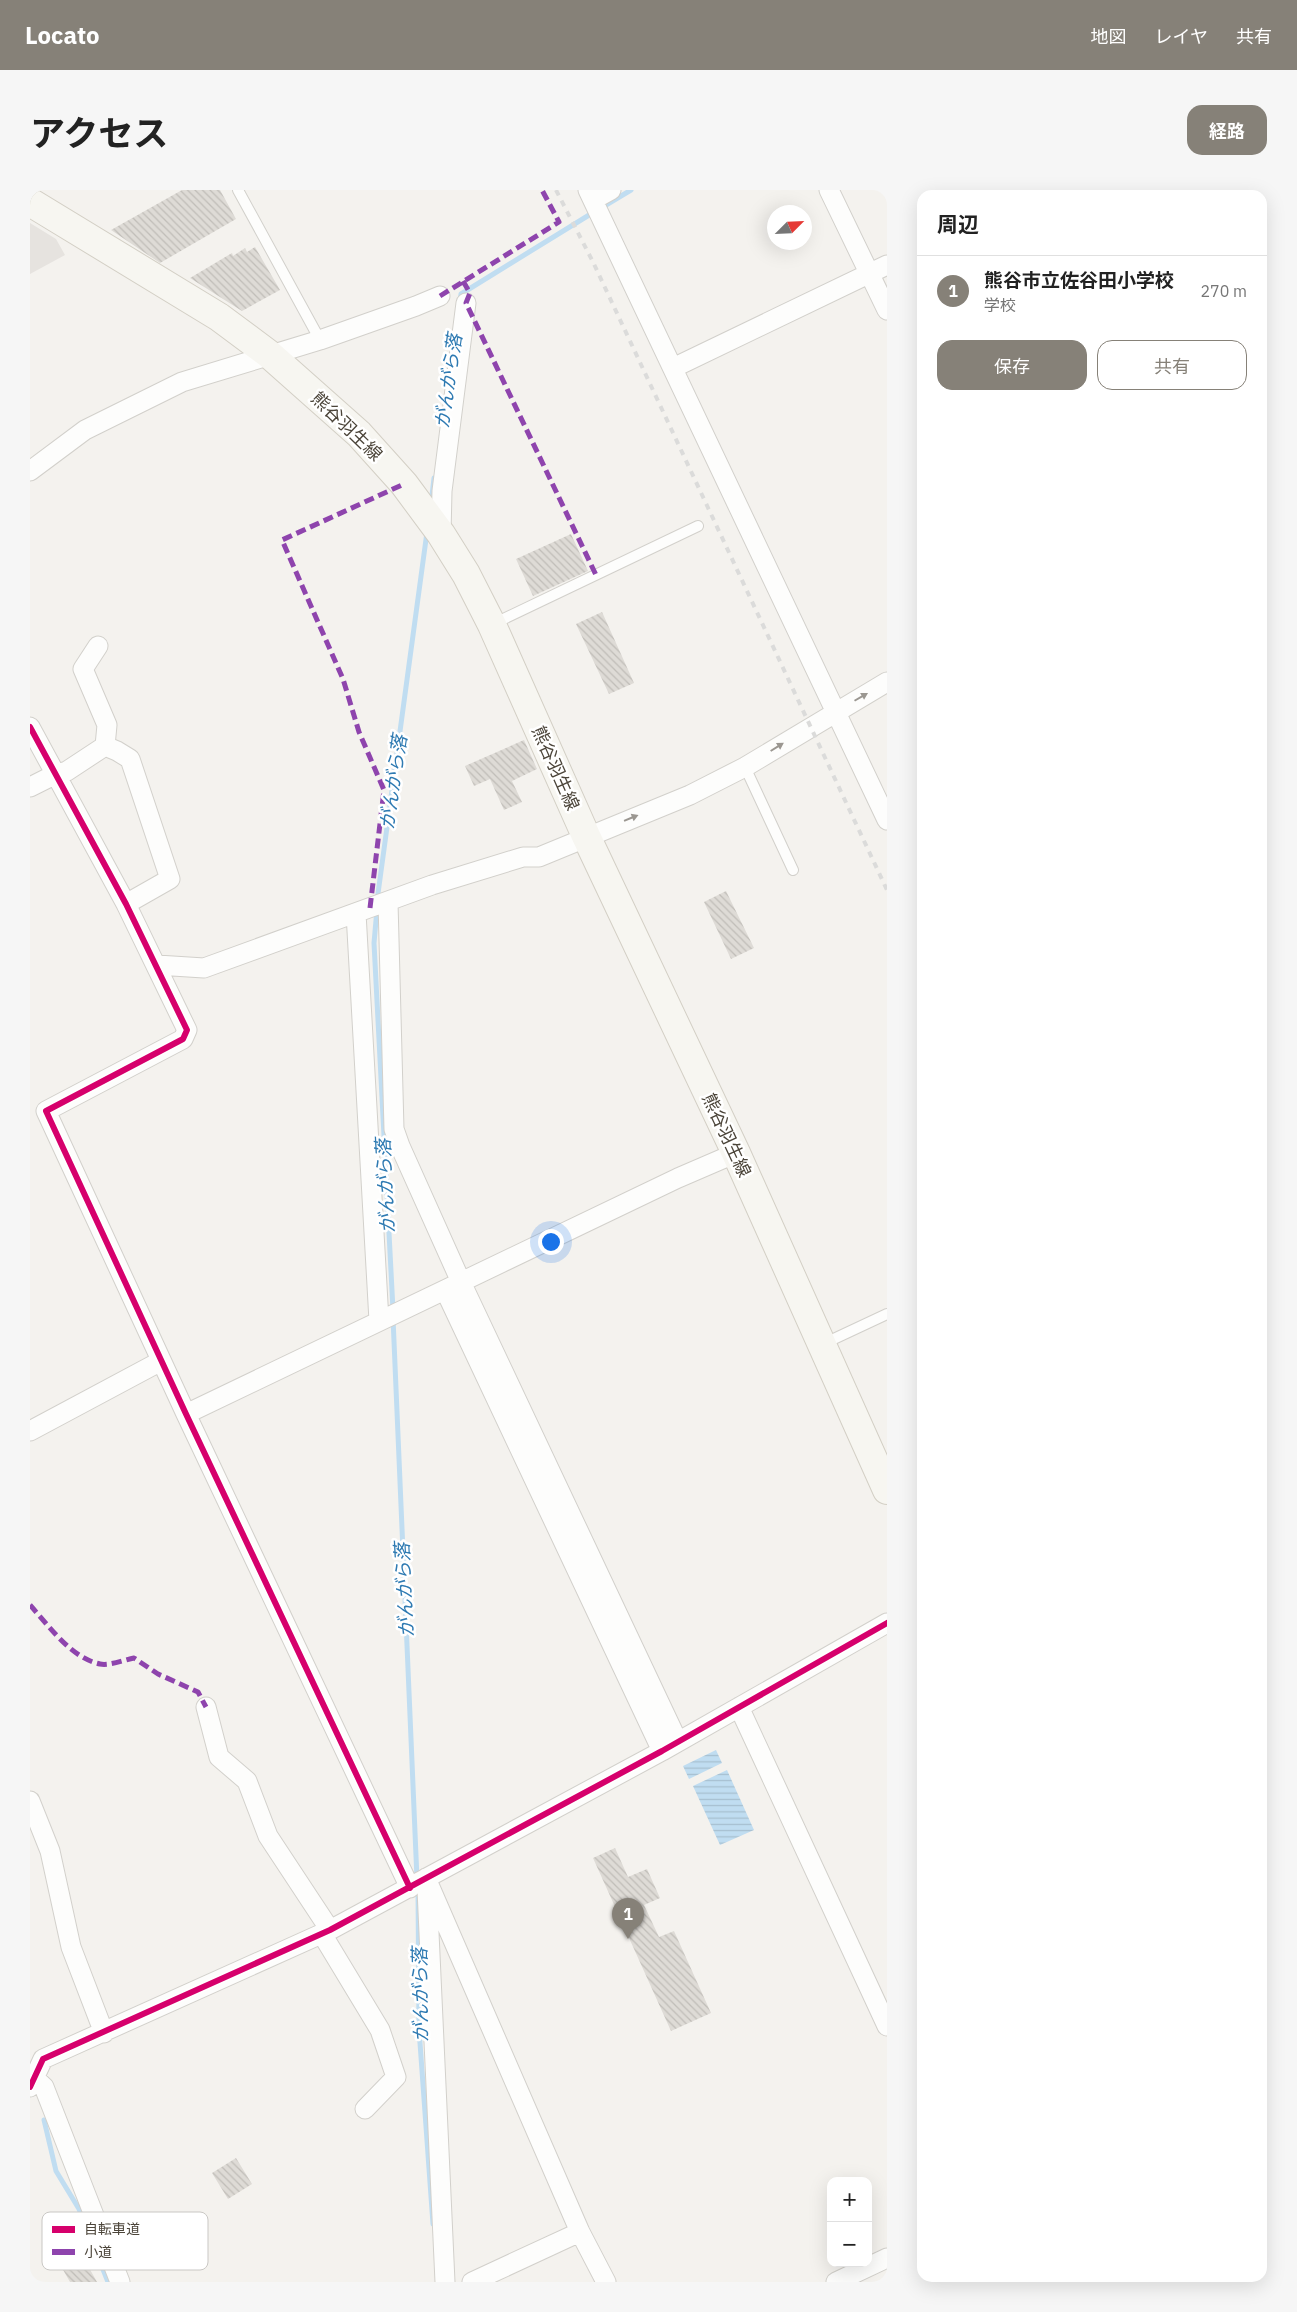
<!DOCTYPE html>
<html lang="ja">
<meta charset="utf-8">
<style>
body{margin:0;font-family:"IBM Plex Sans","Noto Sans JP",sans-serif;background:#f6f6f6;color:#222}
.controls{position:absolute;right:15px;bottom:15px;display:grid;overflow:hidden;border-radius:10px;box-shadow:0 5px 20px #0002}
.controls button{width:45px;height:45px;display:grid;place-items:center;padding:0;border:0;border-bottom:1px solid #e0e0e0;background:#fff;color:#222;font:25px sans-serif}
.compass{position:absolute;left:737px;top:15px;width:45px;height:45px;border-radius:50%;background:#fff;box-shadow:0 5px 20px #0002;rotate:66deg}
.you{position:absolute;left:520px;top:1051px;width:18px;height:18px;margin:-12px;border:4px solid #fff;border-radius:50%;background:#1a73e8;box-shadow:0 0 0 8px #1a73e833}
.badge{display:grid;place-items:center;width:32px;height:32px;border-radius:50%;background:#868178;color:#fff;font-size:16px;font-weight:700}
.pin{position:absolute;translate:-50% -41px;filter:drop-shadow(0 1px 2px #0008)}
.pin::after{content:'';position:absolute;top:26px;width:18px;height:15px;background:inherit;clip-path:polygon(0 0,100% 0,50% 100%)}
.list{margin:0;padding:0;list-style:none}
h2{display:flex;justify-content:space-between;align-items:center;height:65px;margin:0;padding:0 20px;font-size:21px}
h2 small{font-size:16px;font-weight:400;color:#767676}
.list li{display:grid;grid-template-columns:32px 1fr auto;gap:15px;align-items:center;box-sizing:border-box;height:70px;padding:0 20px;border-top:1px solid #e0e0e0}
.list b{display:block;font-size:19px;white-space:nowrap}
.list p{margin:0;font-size:16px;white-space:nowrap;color:#767676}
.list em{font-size:16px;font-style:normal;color:#767676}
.actions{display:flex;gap:10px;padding:15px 20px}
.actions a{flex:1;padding:11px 0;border:1px solid #868178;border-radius:15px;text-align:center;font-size:18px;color:#868178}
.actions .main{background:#868178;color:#fff}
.map{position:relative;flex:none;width:857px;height:2092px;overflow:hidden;border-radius:15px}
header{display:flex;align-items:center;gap:30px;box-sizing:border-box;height:70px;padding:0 25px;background:#868178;color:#fff}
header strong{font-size:24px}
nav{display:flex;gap:28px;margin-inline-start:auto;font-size:18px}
.intro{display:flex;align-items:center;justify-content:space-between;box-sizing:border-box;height:120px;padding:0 30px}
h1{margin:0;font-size:35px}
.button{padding:12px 22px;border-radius:15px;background:#868178;color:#fff;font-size:18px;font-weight:700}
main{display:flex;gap:30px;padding:0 30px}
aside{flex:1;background:#fff;border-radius:15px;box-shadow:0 5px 20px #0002}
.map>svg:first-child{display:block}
.parking{fill:#e6e3df}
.water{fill:url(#water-rules)}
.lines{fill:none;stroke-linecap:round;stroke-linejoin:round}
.stream{stroke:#c0ddf1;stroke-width:5}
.building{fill:url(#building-back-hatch)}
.service-casing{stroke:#d2d0cb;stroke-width:12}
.minor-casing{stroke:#d2d0cb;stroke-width:21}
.secondary-casing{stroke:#d3cfc5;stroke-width:30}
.service{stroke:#fdfdfc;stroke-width:10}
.minor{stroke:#fdfdfc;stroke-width:19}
.secondary{stroke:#f7f6f1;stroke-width:28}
.rail{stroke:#dbdbda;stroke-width:4;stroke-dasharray:6 6;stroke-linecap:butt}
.quiet{stroke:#8e44ad;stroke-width:5;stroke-dasharray:10 5;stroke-linecap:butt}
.cycleway-casing{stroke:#fff;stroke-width:9}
.cycleway{stroke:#d6006c;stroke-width:6}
.oneway{fill:#9b9791}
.labels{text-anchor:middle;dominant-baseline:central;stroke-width:5;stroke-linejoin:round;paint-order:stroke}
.street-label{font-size:18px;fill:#4b4439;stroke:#fff}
.water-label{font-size:19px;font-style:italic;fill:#2e7ab2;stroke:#fff}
.key{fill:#fff;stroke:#c9c7c4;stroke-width:1}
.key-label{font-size:14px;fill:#4b4439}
</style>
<header>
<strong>Locato</strong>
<nav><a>地図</a><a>レイヤ</a><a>共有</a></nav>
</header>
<div class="intro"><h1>アクセス</h1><a class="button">経路</a></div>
<main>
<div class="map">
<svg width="857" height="2092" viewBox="0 0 857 2092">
<defs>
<pattern id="water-rules" width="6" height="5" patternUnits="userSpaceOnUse" patternTransform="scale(1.25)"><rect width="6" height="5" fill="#c0ddf1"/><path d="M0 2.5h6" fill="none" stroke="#a6bfcf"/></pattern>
<pattern id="building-back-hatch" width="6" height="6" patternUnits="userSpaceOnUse" patternTransform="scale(1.25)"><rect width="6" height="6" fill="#dedbd6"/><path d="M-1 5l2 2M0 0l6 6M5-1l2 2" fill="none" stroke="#c0bdb8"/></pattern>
</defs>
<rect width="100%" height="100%" fill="#f4f2ee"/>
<path class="parking" d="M0 33 26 49 35 65 0 84Z"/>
<path class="water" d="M686 1560 692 1573 659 1589 653 1576Z
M697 1580 724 1640 690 1655 663 1596Z"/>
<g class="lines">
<path class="stream" d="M571 18 601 0
M430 111 431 104 564 22
M401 314 404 288
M347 711 397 342
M347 719 344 753 363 1120
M363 1128 387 1689
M388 1698 389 1839 403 2034
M14 1930 26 1981 49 2019 78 2092"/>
</g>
<path class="building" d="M152 0H190L206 29 130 73 81 40Z
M225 57 250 100 212 121 160 88 202 63 203 66 215 58 217 62Z
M541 344 558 381 503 406 486 369Z
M572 422 604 493 579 504 546 434Z
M494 550 507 579 482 591 492 612 474 620 460 589 444 596 435 576Z
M696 701 724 758 701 769 674 712Z
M585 1658 598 1687 617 1679 630 1708 614 1715 629 1747 644 1741 681 1823 641 1841 563 1668Z
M206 1968 222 1994 198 2009 182 1983Z
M53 2067 67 2092H40L32 2078Z"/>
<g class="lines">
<g class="service-casing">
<path id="service" d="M208 0 290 150
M463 434 668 336
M715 577 763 680
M793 1154 857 1124"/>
</g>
<g class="minor-casing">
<path id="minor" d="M558 0 857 630
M799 0 857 120
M563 10 581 0
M643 178 857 75
M0 281 55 240 152 192 290 150 386 116 410 106
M411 344 412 301 436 113
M0 537 96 714 157 840 153 849 16 921 156 1224 380 1698
M75 556 87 561 100 569 140 689 96 714
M0 597 24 585 37 581 75 556 77 535 53 479 68 456
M358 712 364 939 370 956 431 1092 648 1552
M326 723 349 1131
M127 775 174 778 402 695 493 667H509L660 605 715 577 857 492
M415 1100 632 1561
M156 1224 648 988 706 963
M0 1241 131 1171
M176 1517 189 1567 217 1591 238 1646 300 1740
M709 1517 857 1836
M0 1611 20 1661 41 1757 74 1843
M396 1688 550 2042 576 2092
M397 1699 415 2092
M292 1744 350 1840 366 1887 335 1919
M0 1884 14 1897 90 2092
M0 1897 13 1869 300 1740 632 1561 857 1433
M442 2092 550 2042
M806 2092 857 2068"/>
</g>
<g class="secondary-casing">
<path id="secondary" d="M0 12 189 127 240 165 329 244 374 294 411 344 436 384 462 435 556 646 706 963 857 1300"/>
</g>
<use href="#service" class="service"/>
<use href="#minor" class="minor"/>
<use href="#secondary" class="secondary"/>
<path class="rail" d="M526 0 563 72 857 700"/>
<path class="quiet" d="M433 91 440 103 436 113 566 385
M410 106 529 32 512 0
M340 718 354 600 329 542 313 489 252 350 374 294
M0 1415C19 1436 41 1468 70 1474 79 1476 94 1470 104 1468L128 1484 168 1502 176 1517"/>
<g class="cycleway-casing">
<path id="cycleway" d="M0 537 96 714 157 840 153 849 16 921 156 1224 380 1698
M0 1897 13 1869 300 1740 632 1561 857 1433"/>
</g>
<use href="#cycleway" class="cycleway"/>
</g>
<defs><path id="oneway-solid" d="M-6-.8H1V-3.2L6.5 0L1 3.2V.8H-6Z" transform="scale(1.25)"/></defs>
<g class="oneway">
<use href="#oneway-solid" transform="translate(831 507) rotate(-30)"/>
<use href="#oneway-solid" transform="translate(747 557) rotate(-32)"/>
<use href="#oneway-solid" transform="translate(601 628) rotate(-22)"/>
</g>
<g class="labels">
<g class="street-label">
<text transform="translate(317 236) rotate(44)">熊谷羽生線</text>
<text transform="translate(526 578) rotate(66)">熊谷羽生線</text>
<text transform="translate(697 945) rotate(65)">熊谷羽生線</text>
</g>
<g class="water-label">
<text transform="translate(418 191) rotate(-82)">がんがら落</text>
<text transform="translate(363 592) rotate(-82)">がんがら落</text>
<text transform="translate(355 996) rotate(-93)">がんがら落</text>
<text transform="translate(374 1400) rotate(-93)">がんがら落</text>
<text transform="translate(390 1805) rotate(-91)">がんがら落</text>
</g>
</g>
<rect x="12" y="2022" width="166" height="58" rx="8" class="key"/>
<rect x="22" y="2036" width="23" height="7" fill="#d6006c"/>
<rect x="22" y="2059" width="23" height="6" fill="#8e44ad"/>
<g class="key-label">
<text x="54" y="2044">自転車道</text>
<text x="54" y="2067">小道</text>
</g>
</svg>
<div class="controls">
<button>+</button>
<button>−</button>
</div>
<svg class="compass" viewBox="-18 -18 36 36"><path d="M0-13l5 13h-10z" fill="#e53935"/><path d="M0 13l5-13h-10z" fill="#767676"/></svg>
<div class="you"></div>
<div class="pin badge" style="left:598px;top:1749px">1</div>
</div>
<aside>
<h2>周辺<small></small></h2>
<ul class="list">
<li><span class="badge">1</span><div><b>熊谷市立佐谷田小学校</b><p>学校</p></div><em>270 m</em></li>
</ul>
<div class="actions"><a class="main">保存</a><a>共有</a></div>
</aside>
</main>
